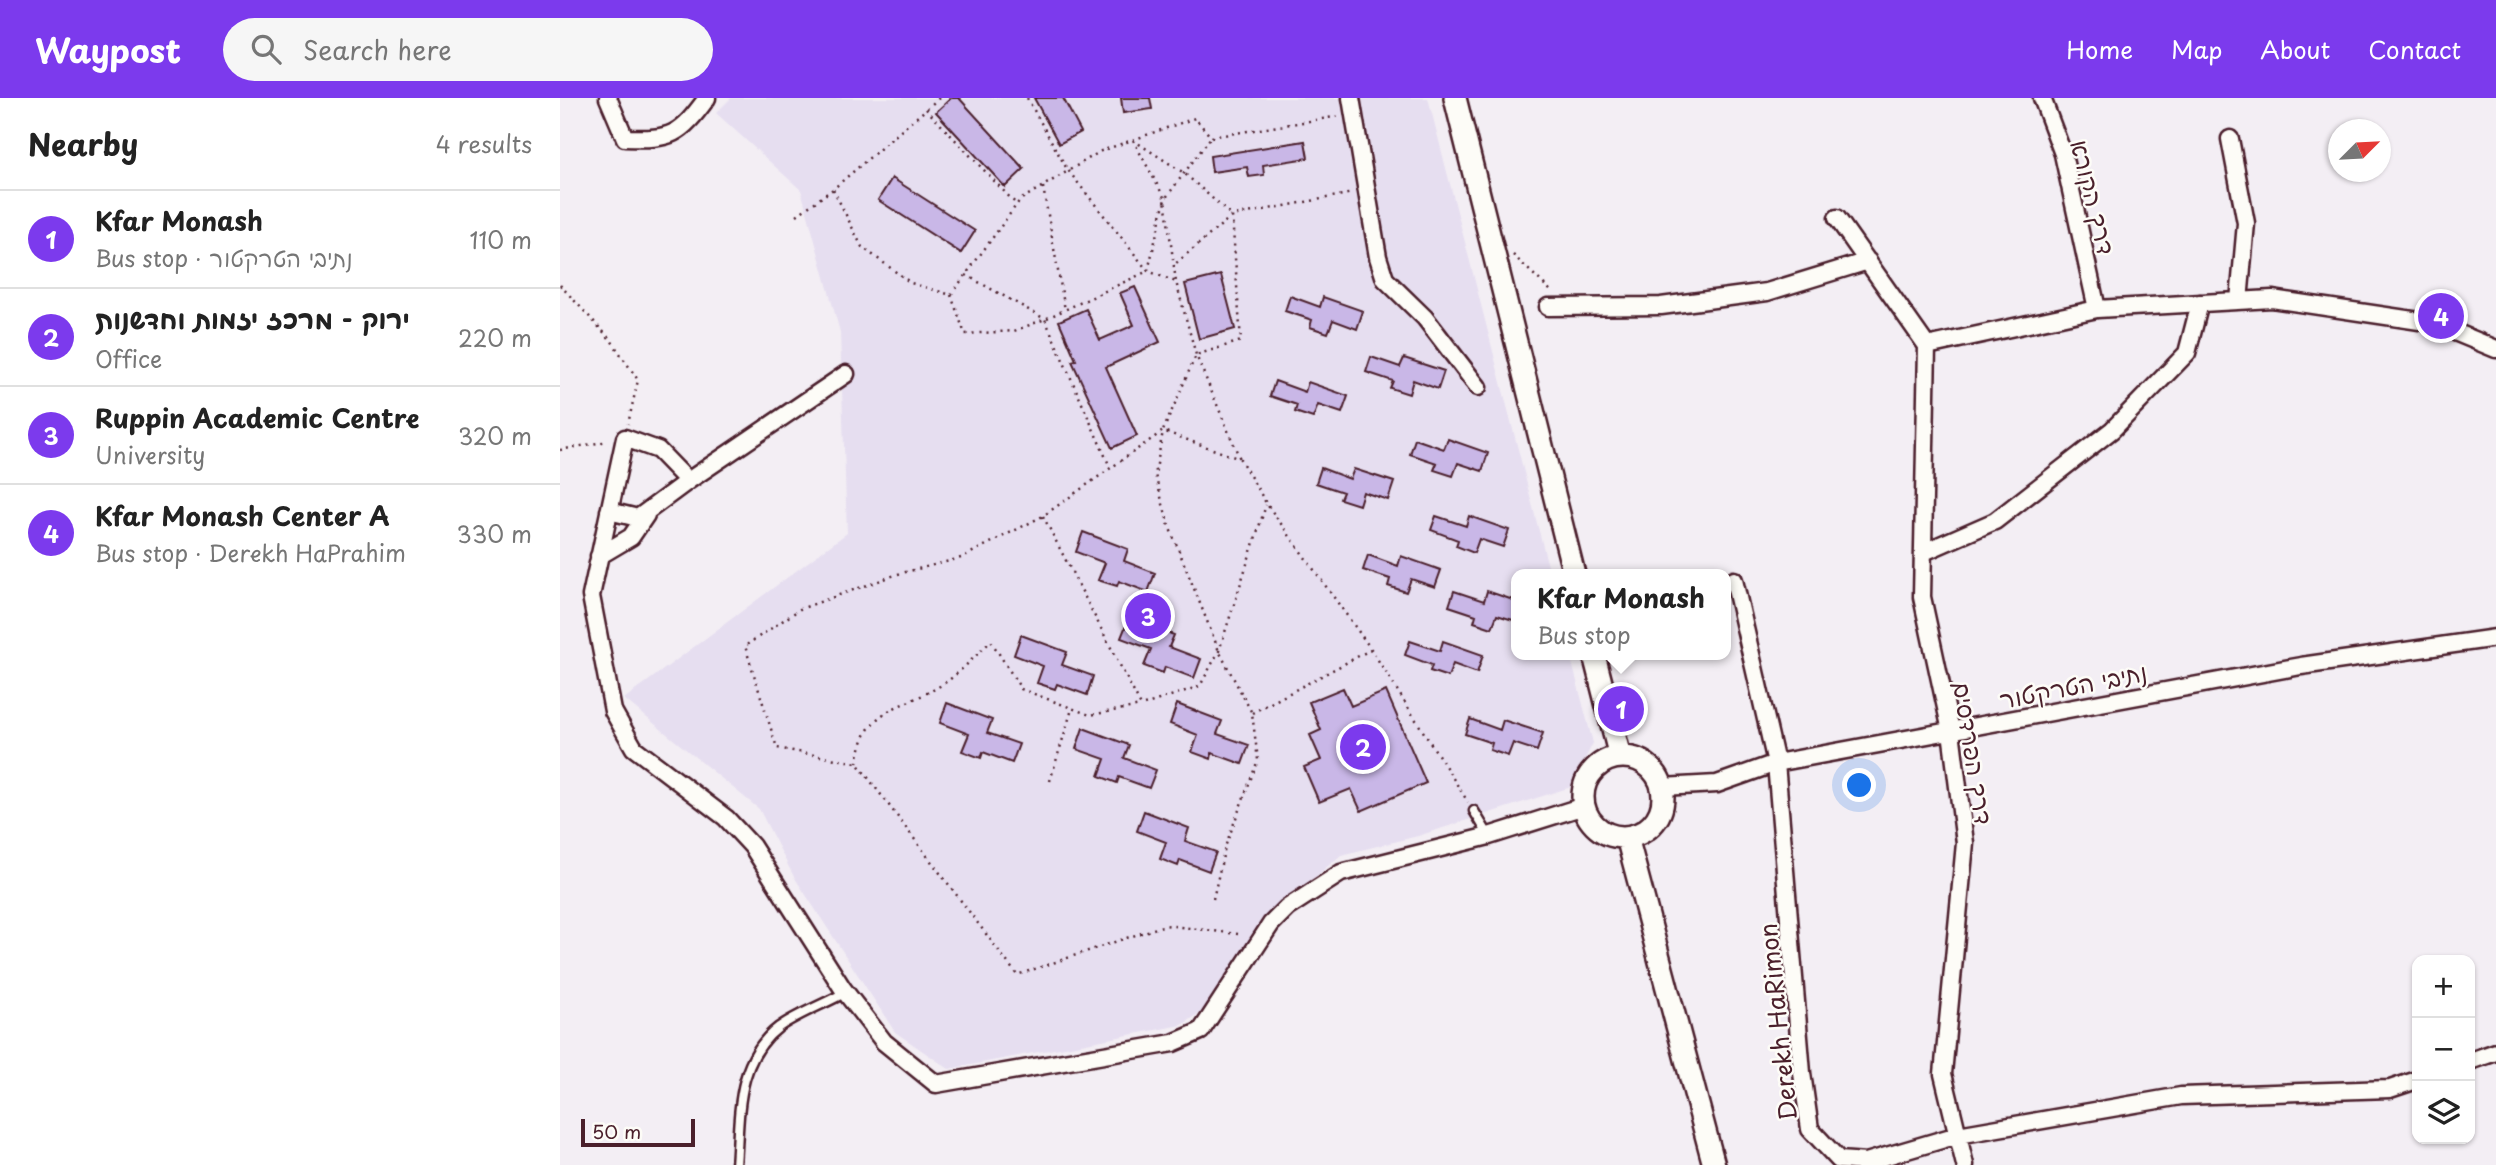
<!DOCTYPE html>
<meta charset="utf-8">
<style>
body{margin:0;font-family:"Playpen Sans","Playpen Sans Hebrew",sans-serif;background:#f6f6f6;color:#222}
.controls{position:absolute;right:21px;bottom:21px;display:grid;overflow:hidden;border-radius:14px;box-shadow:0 2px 5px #0004}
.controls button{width:63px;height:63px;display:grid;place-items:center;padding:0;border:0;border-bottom:2px solid #e0e0e0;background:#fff;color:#222;font:35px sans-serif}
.compass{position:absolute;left:1768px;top:21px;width:63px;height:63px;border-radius:50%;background:#fff;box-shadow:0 2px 5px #0004;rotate:66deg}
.scale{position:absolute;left:21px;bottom:18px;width:114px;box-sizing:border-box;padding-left:7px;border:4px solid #4a1f2b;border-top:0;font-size:19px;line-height:24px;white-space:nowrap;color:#4a1f2b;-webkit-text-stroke:5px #fdfcf7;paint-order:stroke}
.you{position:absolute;left:1300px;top:688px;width:24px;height:24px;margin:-18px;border:5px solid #fff;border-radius:50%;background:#1a73e8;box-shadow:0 0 0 10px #1a73e833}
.badge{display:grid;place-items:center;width:46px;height:46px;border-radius:50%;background:#7c3aed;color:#fff;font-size:23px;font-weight:700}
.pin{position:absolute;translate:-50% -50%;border:4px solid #fff;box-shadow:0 2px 7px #0006}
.popup{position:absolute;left:951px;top:471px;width:220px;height:91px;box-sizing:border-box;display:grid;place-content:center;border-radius:14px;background:#fff;filter:drop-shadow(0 2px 5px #0005);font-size:23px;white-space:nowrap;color:#767676}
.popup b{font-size:26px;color:#222}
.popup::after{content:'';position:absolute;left:50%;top:100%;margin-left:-14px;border:14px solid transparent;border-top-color:#fff}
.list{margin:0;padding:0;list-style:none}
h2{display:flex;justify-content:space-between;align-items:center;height:91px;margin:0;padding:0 28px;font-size:30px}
h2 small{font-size:23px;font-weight:400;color:#767676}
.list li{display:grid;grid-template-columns:46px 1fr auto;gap:21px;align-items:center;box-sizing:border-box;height:98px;padding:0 28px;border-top:2px solid #e0e0e0}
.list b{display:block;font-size:26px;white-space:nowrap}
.list p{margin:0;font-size:23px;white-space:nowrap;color:#767676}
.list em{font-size:23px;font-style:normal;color:#767676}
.icon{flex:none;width:38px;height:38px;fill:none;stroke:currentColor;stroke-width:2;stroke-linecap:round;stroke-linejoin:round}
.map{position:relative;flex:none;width:1936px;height:1067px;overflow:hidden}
header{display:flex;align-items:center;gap:42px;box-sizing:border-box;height:98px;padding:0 35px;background:#7c3aed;color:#fff}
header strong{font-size:33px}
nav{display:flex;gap:38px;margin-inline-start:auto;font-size:24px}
.search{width:490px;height:63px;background:#f6f6f6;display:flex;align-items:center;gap:18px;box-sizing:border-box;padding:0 24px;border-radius:38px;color:#767676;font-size:26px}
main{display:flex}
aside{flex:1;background:#fff}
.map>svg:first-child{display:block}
.built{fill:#e6def0}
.building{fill:#c9b7e7;stroke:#4a1f2b;stroke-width:2}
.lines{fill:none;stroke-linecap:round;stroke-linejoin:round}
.lane-casing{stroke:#4a1f2b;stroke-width:13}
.street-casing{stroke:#4a1f2b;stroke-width:21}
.secondary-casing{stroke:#4a1f2b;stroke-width:26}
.path{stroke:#4a1f2b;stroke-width:2.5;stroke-dasharray:2 5;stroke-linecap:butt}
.lane{stroke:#fdfcf7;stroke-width:8}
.street{stroke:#fdfcf7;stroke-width:16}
.secondary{stroke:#fdfcf7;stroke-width:21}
.labels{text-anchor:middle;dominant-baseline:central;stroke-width:5;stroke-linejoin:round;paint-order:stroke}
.street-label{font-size:24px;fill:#4a1f2b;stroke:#fdfcf7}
</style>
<header>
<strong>Waypost</strong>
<div class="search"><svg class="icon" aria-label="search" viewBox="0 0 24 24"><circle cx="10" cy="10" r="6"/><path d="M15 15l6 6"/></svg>Search here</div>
<nav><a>Home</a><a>Map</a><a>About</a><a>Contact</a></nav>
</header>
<main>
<aside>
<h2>Nearby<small>4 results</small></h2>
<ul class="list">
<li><span class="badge">1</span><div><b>Kfar Monash</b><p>Bus stop · נתיבי הטרקטור</p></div><em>110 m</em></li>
<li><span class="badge">2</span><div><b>ירוק - מרכז יזמות וחדשנות</b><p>Office</p></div><em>220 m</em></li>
<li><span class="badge">3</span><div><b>Ruppin Academic Centre</b><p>University</p></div><em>320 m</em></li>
<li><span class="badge">4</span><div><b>Kfar Monash Center A</b><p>Bus stop · Derekh HaPrahim</p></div><em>330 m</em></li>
</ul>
</aside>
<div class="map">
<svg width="1936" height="1067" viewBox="0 0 1936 1067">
<rect width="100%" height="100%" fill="#f3eef4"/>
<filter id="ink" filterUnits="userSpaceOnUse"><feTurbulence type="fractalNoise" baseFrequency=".0143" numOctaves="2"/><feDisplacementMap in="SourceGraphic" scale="14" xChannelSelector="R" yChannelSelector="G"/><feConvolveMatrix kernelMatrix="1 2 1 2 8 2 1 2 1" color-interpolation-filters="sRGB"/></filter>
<g filter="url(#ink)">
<path class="built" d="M171 0H868L990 476H956V557H1010L1033 645 1011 689 858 738 781 757 706 821 645 912 622 927 389 971 335 934 233 777 199 711 64 601 287 435 280 234 241 92 156 15Z"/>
<path class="building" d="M391 0H399L464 71 445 89 376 14Z
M474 0H503L521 34 499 46Z
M561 0H590L592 11 563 15Z
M745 43 748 60 703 67 704 77 689 79 687 69 652 74 650 58Z
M332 80 415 133 401 155 318 102Z
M661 177 675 231 639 241 625 186Z
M575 189 600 244 546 269 577 338 552 350 512 263 516 262 499 223 526 211 540 242 574 227 560 195Z
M730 198 760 209 763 199 803 213 797 231 773 222 768 235 750 229 752 222 725 213Z
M811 259 840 269 844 260 884 273 878 291 853 282 849 296 830 290 833 283 806 274Z
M715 283 745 294 748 284 788 298 782 315 758 307 753 320 735 314 737 307 710 298Z
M855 341 884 351 888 341 928 355 922 373 898 365 893 378 874 372 877 365 850 356Z
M761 370 790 381 794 371 834 384 828 402 803 394 799 407 780 401 783 394 756 385Z
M876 418 906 428 909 418 949 432 943 449 919 441 914 455 896 448 898 442 871 432Z
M523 434 568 451 564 463 595 475 588 494 559 483 557 488 538 482 545 465 516 454Z
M808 457 838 468 841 458 881 472 875 489 851 481 846 494 828 488 830 481 803 472Z
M894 493 924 503 927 493 956 503V523L937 517 932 530 914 524 916 517 889 508Z
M569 520 614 537 609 549 641 561 634 580 605 569 603 575 584 568 591 551 561 540Z
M461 537 507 554 502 567 533 578 527 597 497 586 495 591 477 585 483 568 454 557Z
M850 543 880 553 883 543 923 557 917 575 893 566 888 579 870 573 872 567 845 557Z
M783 590 791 608 826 593 866 685 801 713 791 691 759 704 744 669 761 662 750 637 761 632 749 604Z
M387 605 432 622 427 635 459 646 452 665 423 654 421 660 402 653 409 636 380 625Z
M617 606 662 623 657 636 689 647 682 666 652 655 651 661 632 654 638 637 610 626Z
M910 621 940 632 943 622 983 635 977 653 953 645 948 658 930 652 932 645 905 636Z
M523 630 569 647 564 660 596 672 589 690 559 679 557 685 539 678 545 661 516 651Z
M584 713 629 730 625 743 656 754 649 773 620 762 618 768 600 761 606 744 577 733Z"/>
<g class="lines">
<g class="lane-casing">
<path id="lane" d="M914 713 929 738
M176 1067C180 1017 175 963 219 929 239 915 265 906 286 894"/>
</g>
<g class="street-casing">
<path id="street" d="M48 0 65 40C112 42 120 37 147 0
M791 0 818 159 825 181 865 220 918 289
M1482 0 1503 56 1537 211
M1670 41 1686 125 1679 203
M1277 120 1367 248 1537 211 1712 201 1873 225 1936 251
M988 209 1101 208 1207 194 1308 163
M1367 248 1362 499 1391 633 1405 745 1383 976 1405 1067
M286 276 128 383 98 352 65 340 31 498 53 613 74 650 166 720 192 748 283 891 324 944 376 986 613 945 641 933 711 826 727 810 781 775 929 738 1024 708
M49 413 78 420 128 383
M1364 454 1435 423 1552 332 1627 255 1640 205
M39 458 71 439 86 417
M1174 482 1216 665 1242 975 1250 1031 1279 1062 1306 1064 1398 1037 1621 998 1830 991 1857 982
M1102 689 1157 686 1216 665 1741 568 1936 540
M1910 963 1936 954"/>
</g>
<g class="secondary-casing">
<path id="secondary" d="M895 0 1014 476
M1034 557 1060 659
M1023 699a40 40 0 1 1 80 0a40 40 0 1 1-80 0Z
M1067 739 1154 1067"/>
</g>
<path class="path" d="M379 0 273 91 302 149 351 185 391 197 460 102 541 53 635 20 651 39 780 18
M467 0 507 71 588 173 616 184 636 257 680 361
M366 11 457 107
M573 42 624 75 672 118 615 166
M573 42 605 101 651 39
M483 89 505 212
M237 117 273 91
M953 157 991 193
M406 177 485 221 550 369
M0 187 51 242 78 282 68 326
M391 197 405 236 454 233 485 221 588 173 605 101 616 184
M0 352 48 343
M483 418 581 608 640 588 659 553 706 407
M692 615 810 552
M297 665C306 606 341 613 383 586 400 575 416 557 431 543L461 591 530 617 581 608
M490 683 512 611
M653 801 665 749 698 662 692 615 659 553 609 428 595 377 603 333 636 257 681 243 672 118 793 95
M678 836 605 827 457 877 297 665 217 650 185 548 240 511 338 476 401 460 483 418 603 333 680 361 706 405 811 551 908 704"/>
<use href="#lane" class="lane"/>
<use href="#street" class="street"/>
<use href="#secondary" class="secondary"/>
</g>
</g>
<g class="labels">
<g class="street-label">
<text transform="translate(1534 99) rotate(76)">דרך הקורא</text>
<text transform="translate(1513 587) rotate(-11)">נתיבי הטרקטור</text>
<text transform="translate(1414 655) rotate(81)">דרך הפרדסים</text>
<text transform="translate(1217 924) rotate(-96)">Derekh HaRimon</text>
</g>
</g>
</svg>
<div class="controls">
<button>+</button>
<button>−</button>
<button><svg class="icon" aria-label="layers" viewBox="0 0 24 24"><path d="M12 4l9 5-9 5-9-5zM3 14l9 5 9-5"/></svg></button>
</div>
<svg class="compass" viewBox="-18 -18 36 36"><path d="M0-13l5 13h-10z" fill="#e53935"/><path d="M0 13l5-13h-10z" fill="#767676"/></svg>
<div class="scale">50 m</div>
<div class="you"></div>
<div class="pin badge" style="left:1061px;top:611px">1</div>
<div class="popup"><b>Kfar Monash</b>Bus stop</div>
<div class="pin badge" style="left:803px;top:649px">2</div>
<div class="pin badge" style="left:588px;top:518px">3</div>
<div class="pin badge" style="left:1881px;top:218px">4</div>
</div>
</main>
